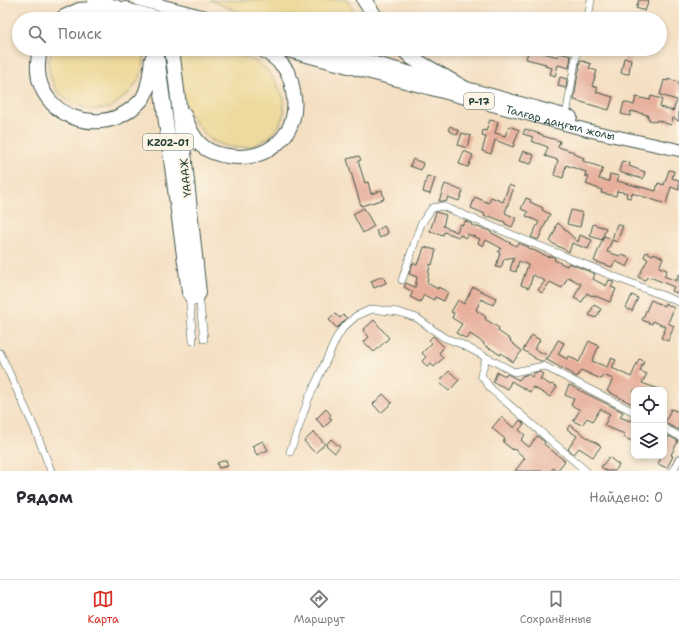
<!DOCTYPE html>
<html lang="ru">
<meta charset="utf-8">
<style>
body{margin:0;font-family:"Shantell Sans",sans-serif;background:#f2f2f3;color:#2b2b33}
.controls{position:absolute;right:12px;bottom:12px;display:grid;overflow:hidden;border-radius:8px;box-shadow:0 2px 6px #0003}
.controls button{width:36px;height:36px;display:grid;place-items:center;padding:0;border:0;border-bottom:1px solid #e1e1e2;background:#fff;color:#2b2b33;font:20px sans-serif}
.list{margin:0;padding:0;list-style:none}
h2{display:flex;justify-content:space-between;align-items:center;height:52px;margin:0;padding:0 16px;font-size:17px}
h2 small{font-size:13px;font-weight:400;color:#7c7c81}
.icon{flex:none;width:22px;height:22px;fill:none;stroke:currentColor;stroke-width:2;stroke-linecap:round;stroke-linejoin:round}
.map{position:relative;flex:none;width:679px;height:471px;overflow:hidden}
.search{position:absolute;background:#fff;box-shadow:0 2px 6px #0003;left:12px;right:12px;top:12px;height:44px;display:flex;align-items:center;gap:10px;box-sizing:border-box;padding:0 14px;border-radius:22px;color:#7c7c81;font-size:15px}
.sheet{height:108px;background:#fff}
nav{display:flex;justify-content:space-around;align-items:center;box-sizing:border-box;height:56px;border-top:1px solid #e1e1e2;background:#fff;font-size:11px;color:#7c7c81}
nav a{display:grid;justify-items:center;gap:2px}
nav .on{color:#d93025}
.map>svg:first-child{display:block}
.sand{fill:#eeda9e;stroke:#868c69}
.building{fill:#e7af9c}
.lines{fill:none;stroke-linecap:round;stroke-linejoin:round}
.street-casing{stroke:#3f5549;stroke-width:8}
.primary-casing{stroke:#3f5549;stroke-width:14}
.highway-casing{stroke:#3f5549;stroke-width:16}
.street{stroke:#fff;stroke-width:7}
.primary{stroke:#fff;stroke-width:12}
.highway{stroke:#fff;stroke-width:14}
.primary-bridge-casing{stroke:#3f5549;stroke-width:14;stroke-linecap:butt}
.primary-bridge{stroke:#fff;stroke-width:12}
.labels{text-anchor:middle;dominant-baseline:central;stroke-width:4;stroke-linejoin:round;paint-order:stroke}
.shield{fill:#fcf5e5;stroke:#617469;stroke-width:1}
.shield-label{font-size:10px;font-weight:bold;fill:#1f3d34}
.street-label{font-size:11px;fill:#1f3d34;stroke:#fcf5e5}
</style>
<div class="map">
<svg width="679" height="471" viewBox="0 0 679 471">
<rect width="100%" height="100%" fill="#fcf5e5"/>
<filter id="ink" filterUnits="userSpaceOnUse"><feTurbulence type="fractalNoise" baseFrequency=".025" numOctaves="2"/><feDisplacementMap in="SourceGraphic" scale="8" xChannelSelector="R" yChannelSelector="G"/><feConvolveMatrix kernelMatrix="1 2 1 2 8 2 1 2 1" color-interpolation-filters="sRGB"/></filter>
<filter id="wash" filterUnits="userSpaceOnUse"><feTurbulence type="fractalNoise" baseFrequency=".012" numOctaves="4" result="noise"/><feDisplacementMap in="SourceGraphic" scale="16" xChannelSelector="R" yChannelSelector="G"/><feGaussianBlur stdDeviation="0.9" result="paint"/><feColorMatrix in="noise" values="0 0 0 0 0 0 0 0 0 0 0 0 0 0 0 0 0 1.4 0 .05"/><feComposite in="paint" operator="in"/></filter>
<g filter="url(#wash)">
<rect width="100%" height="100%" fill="#f4dfc2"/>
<path class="sand" d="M210 0H347L359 19H256Z
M53 49H145L144 61 140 78 128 94 110 108 91 110 70 102 57 91 50 76 48 61Z
M176 49H189V52L214 50 238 55 253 60 265 68 275 80 284 99V113L279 126 268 138 253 146 237 148 223 145 211 140 196 124 188 111 183 97Z"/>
<g id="blocks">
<path class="building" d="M639 0H649L645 11 636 8Z
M529 49 558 57 559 53 571 56 569 68 558 65 555 76 550 74 552 68 545 66 546 64 526 59Z
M624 58 631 59 629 74 621 73Z
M580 60 591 64 589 68 597 71 592 86 598 88 596 92 613 97 609 110 574 100 578 73 580 68H579Z
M560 77 567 79 566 88 558 86Z
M668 79 679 82V121L673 118 671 125 657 120 656 122 649 120V118L647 117 648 115 631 111 630 116 621 114 624 102 634 105 636 97 650 100 651 96 662 99 660 107 673 111 677 100 660 95 664 80 668 81Z
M490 120 498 122 495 133 505 136 509 126 519 130 513 147 495 140 491 154 482 151 486 137 482 136 483 130 486 131Z
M450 126 459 131 457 135 448 130Z
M525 129 543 135V136L560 141 558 147 574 152V154L584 158 583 161 603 168 599 179 609 181 610 174 619 176 617 181 656 191 658 183 664 185 669 170 674 171 672 178 679 180V190L671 187 666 204 632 193 631 198 626 197 627 193 617 191 616 196 601 193 602 190 586 184 589 177 585 176 586 172 566 165 563 178 554 175 558 160 545 156 548 147 531 141 533 137 523 134Z
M462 133 471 136 467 148 458 145Z
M464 151 473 155 468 167 459 164Z
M523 151 534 155 531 164 519 161Z
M359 156 361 160 358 161 365 183 368 182 371 194 382 190 384 199 361 206 347 159Z
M413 159 423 163 421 170 410 166Z
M622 161 630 163 629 166 645 172 643 179 619 172Z
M427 176 435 178 430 194 423 192Z
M445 184 463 191 459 201 448 197 446 202 443 201H439Z
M509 185 514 187 505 213 516 218 512 227 505 224V222L489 216 488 218 484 216 485 214 471 208 475 197 489 203 491 197 503 202Z
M526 198 531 200 530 202 543 208 542 210 550 214 538 240 531 237 539 222 526 216 528 212 521 209Z
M364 208 374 226 363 233 353 214Z
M571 210 583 213 580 227 567 224Z
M436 212 446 215 443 226 457 232 460 224 463 225 465 221 471 223V225L490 231V232L516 246 518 243 529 247 528 248 533 250 549 257 550 256 554 257 555 258 554 260 567 266 569 263 595 274 593 279 606 286 609 280 614 282 611 287 616 289 610 302 593 295 592 296 587 293 582 302 574 298 581 284 568 277 562 288 550 282 542 293 538 290 545 281 533 275 529 288 521 285 528 265 519 261 516 272 510 270 514 257 504 259 501 268 496 267 500 253 498 252 501 248 486 240 483 246 478 243 480 239 467 234 466 238 460 235 459 237 444 232 443 235 430 231Z
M558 223 578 242 580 235 592 240 588 249 572 243 569 252 550 242 556 228 555 227Z
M593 224 606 228 602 240 590 236Z
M617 224 623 226 617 242 612 240 607 252 620 256 621 254 631 259 627 267 615 261 612 267 594 261 604 236 612 239Z
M384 226 388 233 380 238 376 231Z
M424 247 436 250 432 265 430 264 427 283 438 289V287L448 292 444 301 435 297 434 300 424 295 420 302 410 297 413 292 404 287 406 283 415 287 417 277 409 274 413 263 417 265 419 260H420Z
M646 252 653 255 654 253 663 258 659 267 667 270 664 276 676 281 679 274V292L677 291 676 293 672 291 674 287 650 277V278L647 277 645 280 638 277 648 259 644 257Z
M383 276 386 283 374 288 371 281Z
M473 287 496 298 493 305 481 299 476 310 486 317 485 319 499 328 498 331 511 340 510 341 522 351 513 362 501 353 500 355 490 348V349L483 344 484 343 470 334 467 339 456 333 462 324 452 318 454 313 451 312 458 300 464 304Z
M632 295 638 298 632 311 626 308Z
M651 300 664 306 665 303 674 308 668 323 674 326 668 341 661 338 666 327 653 321 652 324 642 320Z
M594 305 601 309 596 318 589 315Z
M335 314 340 318 343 315 347 318 337 328 329 320Z
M374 320 389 338 374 352 364 342 369 337 363 330Z
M532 335 540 340 534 349 547 355 544 361H541L534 358V357L523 350Z
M433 336 444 347 439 353 443 358 434 367 431 364 427 367 422 361 426 357 422 353 432 343 429 340Z
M558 340 564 343 558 354 567 359 569 356 579 362 589 341 599 346 592 361 607 367 611 358 616 360 612 368 631 377 639 359 644 361 640 371 647 374 642 383 661 390H634V405L607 391 613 379 603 375 601 379 581 370 577 377 573 375V374L547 360Z
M449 371 459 380 449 391 439 382Z
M497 372 506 376 507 374 519 380 522 376 528 374 532 377 534 373 540 372 543 374 540 379 551 385 552 384 557 387 550 397 533 387 530 392 511 381 508 389 493 382Z
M569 385 623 412 620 417 630 421 632 417H634V442L623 437 625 434 604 426 610 414 600 409 593 421 587 418 582 425 573 421 580 410 571 405 574 399 565 395Z
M383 394 392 403 381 413 373 404Z
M326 409 331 415 329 417 332 420 324 427 316 419Z
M671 409 679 412V430L665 423Z
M501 417 514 428 520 420 524 424 519 430 525 435 521 440 529 447 537 436 545 442 544 444 565 461 557 471 553 468 551 471H515L525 458 514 449 513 450 503 442 505 439 492 428Z
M570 425 592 441V440L601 446 593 457 579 448 574 454 568 449 577 436 567 429Z
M314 432 325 444 315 453 304 441Z
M669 436 678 441 671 455 673 456 667 468 658 464 662 456H664V452L666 447 664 446Z
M331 439 340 447 335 453 326 445Z
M263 441 268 450 257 455 252 446Z
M609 457 619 465 615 471H606L601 467Z
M226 460 228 466 219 468 217 463Z"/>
</g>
</g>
<g filter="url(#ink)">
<use href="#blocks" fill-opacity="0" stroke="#3f5549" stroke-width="1"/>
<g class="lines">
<g class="street-casing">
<path id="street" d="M588 19 591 0
M566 116 576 56 578 49
M402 280 421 224 432 208 442 206 618 278 679 302
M189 294 193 341
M199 296 204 339
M0 353 35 429 51 471
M486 357 481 375 491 389 586 471
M664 428 679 436
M290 452 308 400 337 337 343 328 356 316 372 309 398 312 417 318 443 337 461 344 514 372 544 366 634 412
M673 471 679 459"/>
</g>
<g class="primary-casing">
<g id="primary">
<path d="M94 0 116 6"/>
<path d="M194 14 212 19"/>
<path id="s1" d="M280 49 591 131 679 150"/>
<path d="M325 49 571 117"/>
</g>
</g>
<g class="highway-casing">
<path id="highway" d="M364 0 377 19
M62 19 64 17 79 10 92 9H126
M41 49C37 59 37 68 39 79 48 117 95 133 127 112 133 108 139 103 143 98 150 86 150 72 152 59
M156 49 189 292 192 297 196 298 199 293 178 98 172 49
M403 49 412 58 466 89
M184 115C189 127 194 141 205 148 212 153 221 155 228 156 268 163 302 133 293 92 292 83 289 73 283 66 277 59 270 54 262 49"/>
</g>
<use href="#street" class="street"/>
<use href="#primary" class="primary"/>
<use href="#highway" class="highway"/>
<g class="primary-bridge-casing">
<path id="primary-bridge" d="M140 0 194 14
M130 10 164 19"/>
</g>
<use href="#primary-bridge" class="primary-bridge"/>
</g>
</g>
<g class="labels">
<g class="shield">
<rect x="464" y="93" width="30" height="16" rx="3"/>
<rect x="143" y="134" width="50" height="16" rx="3"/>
</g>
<g class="shield-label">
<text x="479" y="101">P-17</text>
<text x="168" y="142">KZ02-01</text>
</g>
<g class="street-label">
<text stroke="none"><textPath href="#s1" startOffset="290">Талғар даңғыл жолы</textPath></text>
<text transform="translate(186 178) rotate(-96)">ҮАААЖ</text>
</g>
</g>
</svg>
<div class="controls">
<button><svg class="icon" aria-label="locate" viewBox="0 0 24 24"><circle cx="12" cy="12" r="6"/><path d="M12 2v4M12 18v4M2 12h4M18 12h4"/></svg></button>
<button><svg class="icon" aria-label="layers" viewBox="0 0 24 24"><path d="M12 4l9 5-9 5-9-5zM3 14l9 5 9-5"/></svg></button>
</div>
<div class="search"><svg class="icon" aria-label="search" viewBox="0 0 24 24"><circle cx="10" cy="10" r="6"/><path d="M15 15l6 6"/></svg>Поиск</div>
</div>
<section class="sheet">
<h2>Рядом<small>Найдено: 0</small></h2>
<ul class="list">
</ul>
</section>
<nav>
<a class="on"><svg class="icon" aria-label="map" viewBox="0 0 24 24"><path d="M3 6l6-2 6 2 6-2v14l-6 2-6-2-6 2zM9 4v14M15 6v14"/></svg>Карта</a>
<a><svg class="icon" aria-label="directions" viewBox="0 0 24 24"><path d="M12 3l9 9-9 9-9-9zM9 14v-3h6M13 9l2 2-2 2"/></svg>Маршрут</a>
<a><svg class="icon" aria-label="saved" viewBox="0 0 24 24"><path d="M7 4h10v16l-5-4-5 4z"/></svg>Сохранённые</a>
</nav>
